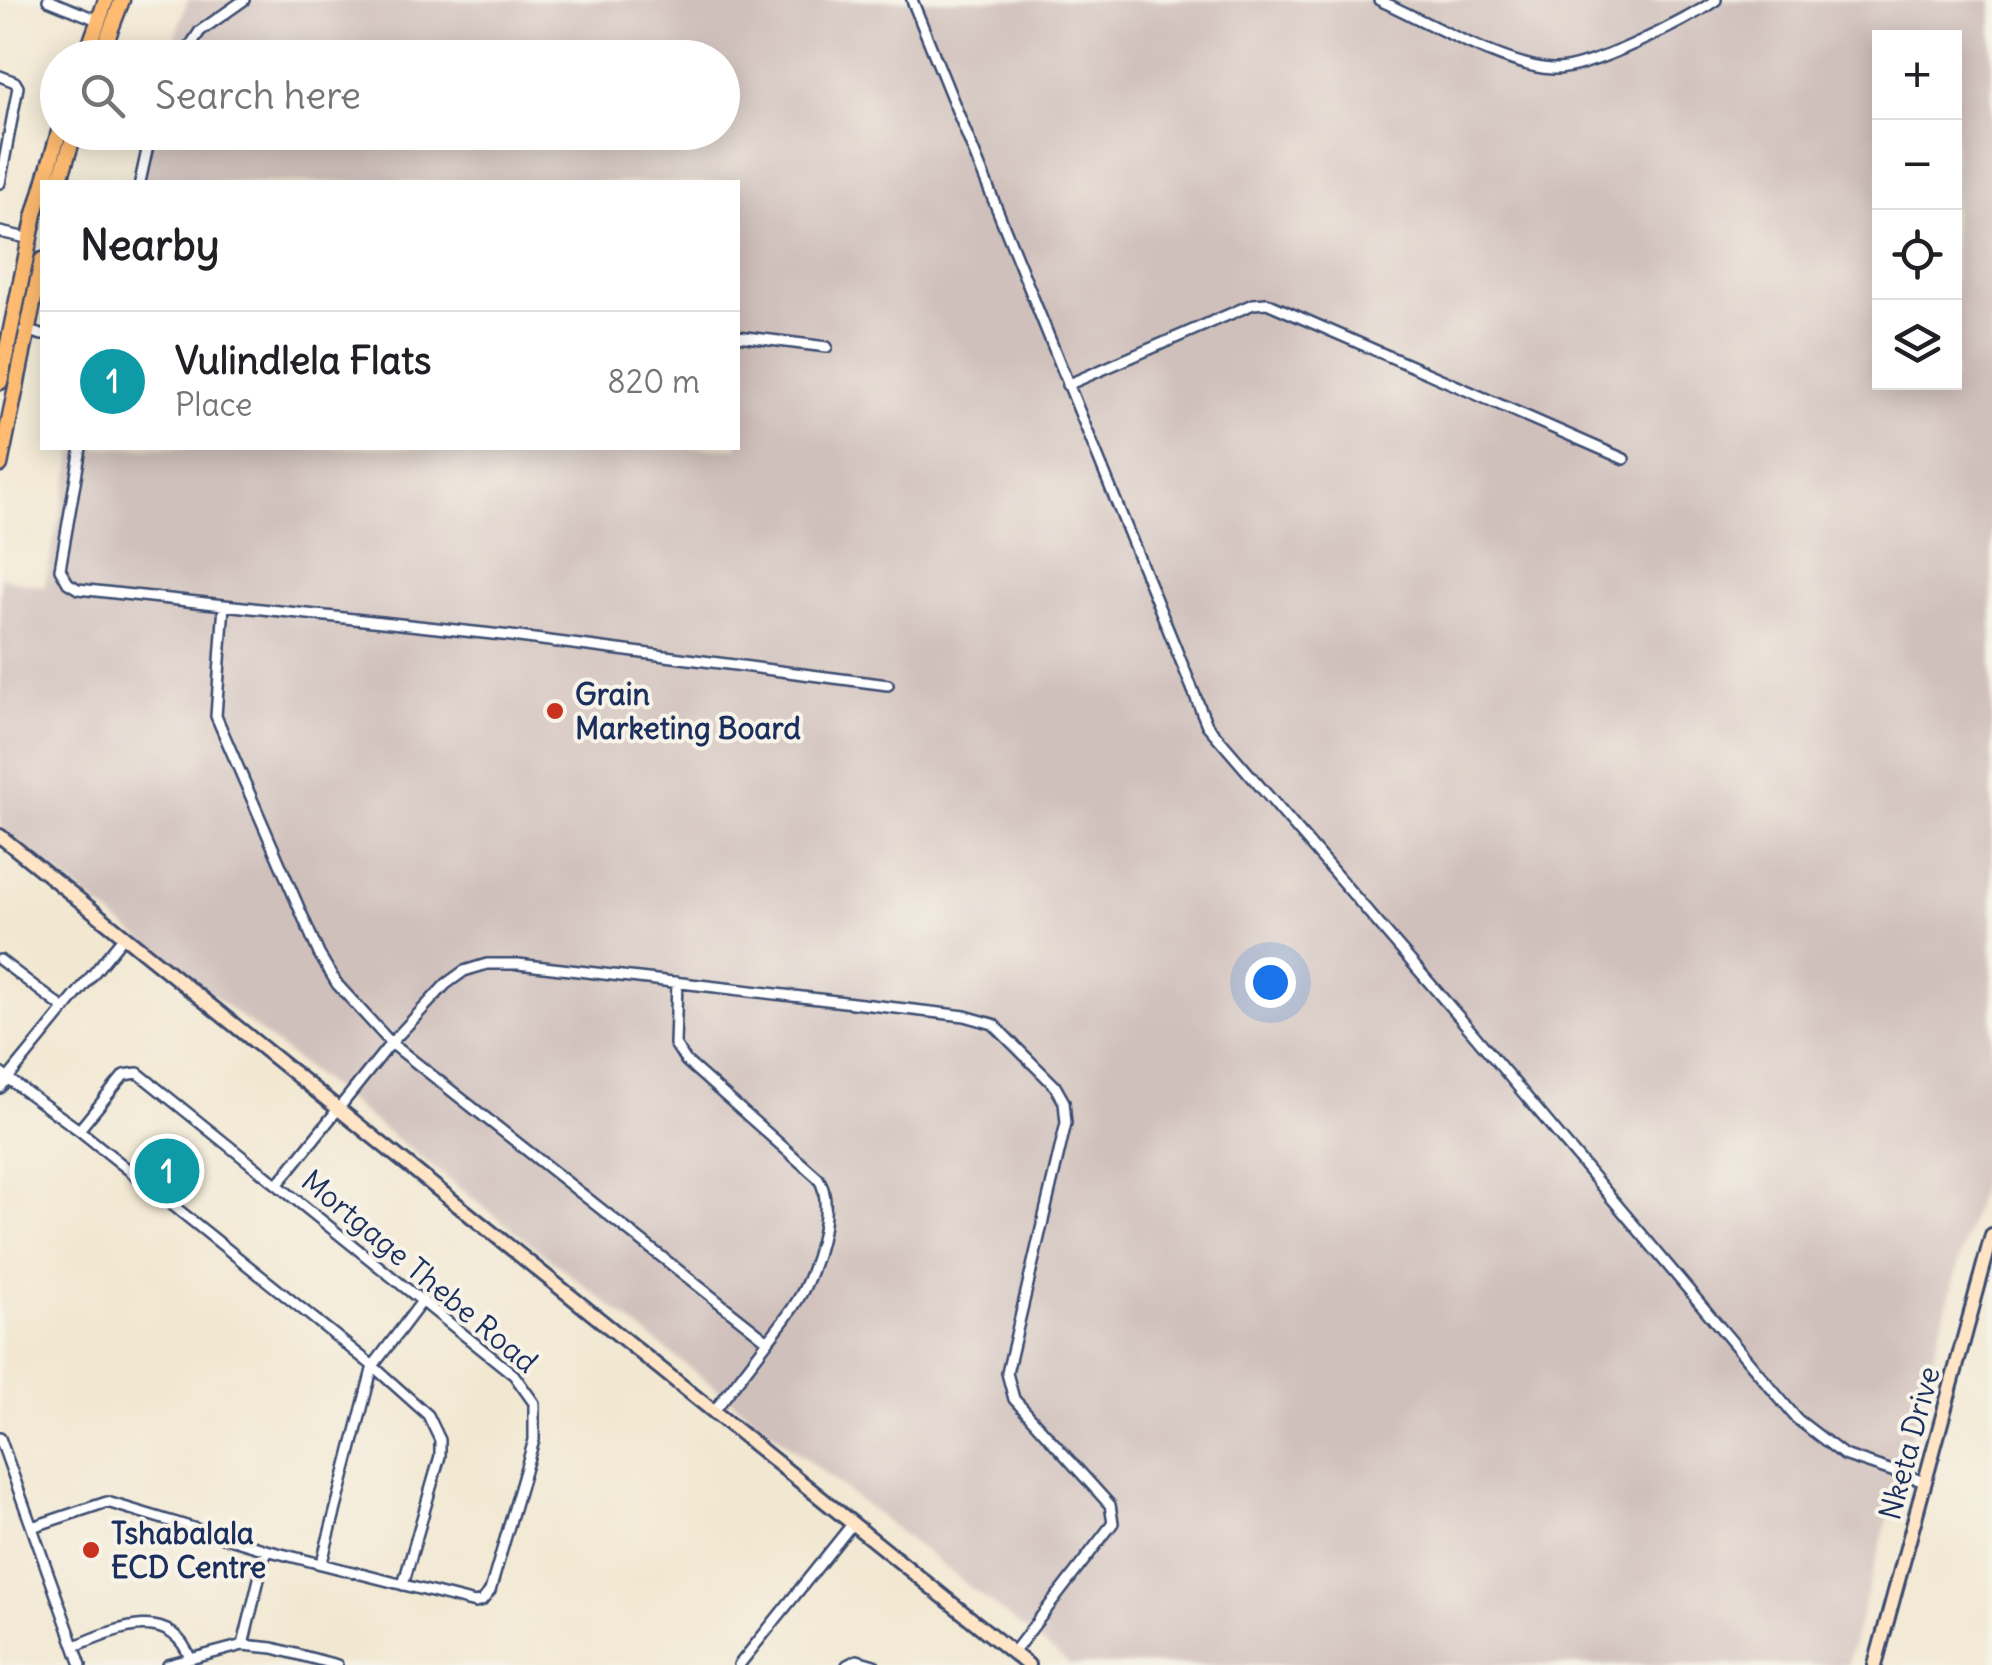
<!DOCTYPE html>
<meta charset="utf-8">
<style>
body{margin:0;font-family:Delius,sans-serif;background:#f2f2f2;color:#202124}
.controls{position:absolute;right:30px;top:30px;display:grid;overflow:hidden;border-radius:0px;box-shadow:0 5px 25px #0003}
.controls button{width:90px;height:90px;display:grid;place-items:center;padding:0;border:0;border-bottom:2px solid #e0e0e0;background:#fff;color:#202124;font:50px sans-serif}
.you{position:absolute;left:1270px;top:982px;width:35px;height:35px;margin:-25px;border:8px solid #fff;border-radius:50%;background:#1a73e8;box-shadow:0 0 0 15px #1a73e833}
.badge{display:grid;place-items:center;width:65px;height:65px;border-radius:50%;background:#c8321e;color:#fff;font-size:32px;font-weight:700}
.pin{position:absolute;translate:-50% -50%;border:5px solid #fff;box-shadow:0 2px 10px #0006}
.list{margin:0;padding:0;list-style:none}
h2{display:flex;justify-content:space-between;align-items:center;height:130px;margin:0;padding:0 40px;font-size:42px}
h2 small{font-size:32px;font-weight:400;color:#757577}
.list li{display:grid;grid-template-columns:65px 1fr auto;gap:30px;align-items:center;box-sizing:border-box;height:140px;padding:0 40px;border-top:2px solid #e0e0e0}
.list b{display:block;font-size:38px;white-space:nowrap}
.list p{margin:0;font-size:32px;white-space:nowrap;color:#757577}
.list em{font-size:32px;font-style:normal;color:#757577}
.icon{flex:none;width:55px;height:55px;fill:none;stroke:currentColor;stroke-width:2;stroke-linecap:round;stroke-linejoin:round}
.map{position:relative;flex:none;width:1992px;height:1665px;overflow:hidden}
.search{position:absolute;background:#fff;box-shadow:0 5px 25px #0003;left:40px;top:40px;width:700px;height:110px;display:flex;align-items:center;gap:25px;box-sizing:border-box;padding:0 35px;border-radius:55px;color:#757577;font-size:38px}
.panel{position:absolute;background:#fff;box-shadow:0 5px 25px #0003;left:40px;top:180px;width:700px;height:270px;border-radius:0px}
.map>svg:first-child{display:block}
.industrial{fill:#d0c0bc;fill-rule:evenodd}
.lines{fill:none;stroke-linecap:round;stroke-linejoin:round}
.street-casing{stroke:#3b4b6f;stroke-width:14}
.secondary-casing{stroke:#3b4b6f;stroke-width:18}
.primary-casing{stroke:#3b4b6f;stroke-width:19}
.street{stroke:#fff;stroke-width:9}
.secondary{stroke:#ffe4c6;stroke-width:12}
.primary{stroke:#febb71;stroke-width:14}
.poi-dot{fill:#c8321e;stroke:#f7f3e8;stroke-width:4}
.labels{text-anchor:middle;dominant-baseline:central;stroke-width:8;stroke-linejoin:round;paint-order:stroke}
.poi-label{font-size:30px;font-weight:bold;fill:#1b2f5e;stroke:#f7f3e8;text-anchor:start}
.street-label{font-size:30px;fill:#1b2f5e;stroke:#f7f3e8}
</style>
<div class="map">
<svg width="1992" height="1665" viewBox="0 0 1992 1665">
<rect width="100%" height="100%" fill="#f7f3e8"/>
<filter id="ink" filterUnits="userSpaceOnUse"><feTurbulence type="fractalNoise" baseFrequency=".01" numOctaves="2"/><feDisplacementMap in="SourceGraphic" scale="20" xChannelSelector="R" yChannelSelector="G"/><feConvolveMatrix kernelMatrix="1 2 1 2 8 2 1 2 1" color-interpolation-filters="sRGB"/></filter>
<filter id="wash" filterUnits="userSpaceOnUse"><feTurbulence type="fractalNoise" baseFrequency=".0048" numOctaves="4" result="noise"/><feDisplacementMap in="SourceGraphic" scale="40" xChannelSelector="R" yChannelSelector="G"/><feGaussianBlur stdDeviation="2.25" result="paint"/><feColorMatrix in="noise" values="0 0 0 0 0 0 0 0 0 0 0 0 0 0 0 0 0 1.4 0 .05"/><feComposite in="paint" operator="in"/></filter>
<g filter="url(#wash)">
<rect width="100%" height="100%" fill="#f2e8d2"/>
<path class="industrial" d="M188 0H1992V1144L1847 1665H1070L0 829V577L44 587 75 448H738V182H136L147 133 722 132V58L167 57ZM1880 38H1954V382H1880Z"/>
</g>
<g filter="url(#ink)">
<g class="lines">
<g class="street-casing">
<path id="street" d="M48 0 100 21
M912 0 1207 725 1472 1032 1797 1419 1844 1455 1925 1482
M1379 0C1423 20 1507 67 1552 69 1587 71 1686 21 1716 0
M182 58 200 31 244 0
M0 76 15 82 18 87 0 183
M140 182 151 132
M0 232 31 239
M24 330 42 335
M738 336 827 347
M1067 385 1253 304 1267 303 1624 459
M81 448 60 569 68 583 78 589 224 605 216 716 319 954 337 984 391 1043 768 1341 715 1410
M224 605 511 636 888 685
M0 960 63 1008
M677 982 675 1044 686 1061 818 1178C837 1205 814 1275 797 1301 789 1315 778 1328 768 1341
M0 1073 79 1130 373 1366 428 1415 440 1440V1456L403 1585
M0 1088 125 935
M278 1184 391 1043 446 984 464 971 487 964H518L965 1016 993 1024 1055 1086 1064 1102 1066 1123 1007 1373 1014 1399 1110 1505 1113 1523 1013 1653
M0 1438 81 1665
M32 1527 107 1502 266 1550 475 1603 482 1601 490 1591 534 1440V1403L514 1375 138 1073 124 1075 79 1130
M322 1562 373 1366 423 1300
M243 1645 266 1550
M75 1646C114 1630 169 1604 190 1658
M168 1665 243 1645 273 1648 337 1665
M739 1665 853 1523
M847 1665 857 1660 874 1665"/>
</g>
<g class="secondary-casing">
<path id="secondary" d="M0 836 1028 1665
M1875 1665 1992 1235"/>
</g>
<g class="primary-casing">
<path id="primary" d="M85 58 106 0
M100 58 122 0
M59 182 75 132
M0 382 35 214 59 132
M0 465 42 260"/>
</g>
<use href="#street" class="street"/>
<use href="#secondary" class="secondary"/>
<use href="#primary" class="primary"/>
</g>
</g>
<g class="poi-dot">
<circle cx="555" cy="711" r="10"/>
<circle cx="91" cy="1550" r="10"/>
</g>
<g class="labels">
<g class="poi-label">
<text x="575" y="694">Grain<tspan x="575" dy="34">Marketing Board</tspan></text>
<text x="111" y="1533">Tshabalala<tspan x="111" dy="34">ECD Centre</tspan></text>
</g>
<g class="street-label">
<text transform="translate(420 1271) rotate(40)">Mortgage Thebe Road</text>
<text transform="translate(1909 1443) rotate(-75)">Nketa Drive</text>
</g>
</g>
</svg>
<div class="controls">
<button>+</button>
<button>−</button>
<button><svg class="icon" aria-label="locate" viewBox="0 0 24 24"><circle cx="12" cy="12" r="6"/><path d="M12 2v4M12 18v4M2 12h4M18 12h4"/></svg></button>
<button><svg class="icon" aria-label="layers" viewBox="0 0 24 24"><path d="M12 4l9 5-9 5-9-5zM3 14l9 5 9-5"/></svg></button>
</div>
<div class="you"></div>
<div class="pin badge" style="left:167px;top:1171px;background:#0f9aa8">1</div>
<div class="search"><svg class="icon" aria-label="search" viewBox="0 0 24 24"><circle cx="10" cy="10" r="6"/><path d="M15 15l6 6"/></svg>Search here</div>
<section class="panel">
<h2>Nearby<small></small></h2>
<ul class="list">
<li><span class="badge" style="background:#0f9aa8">1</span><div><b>Vulindlela Flats</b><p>Place</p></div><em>820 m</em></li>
</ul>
</section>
</div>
